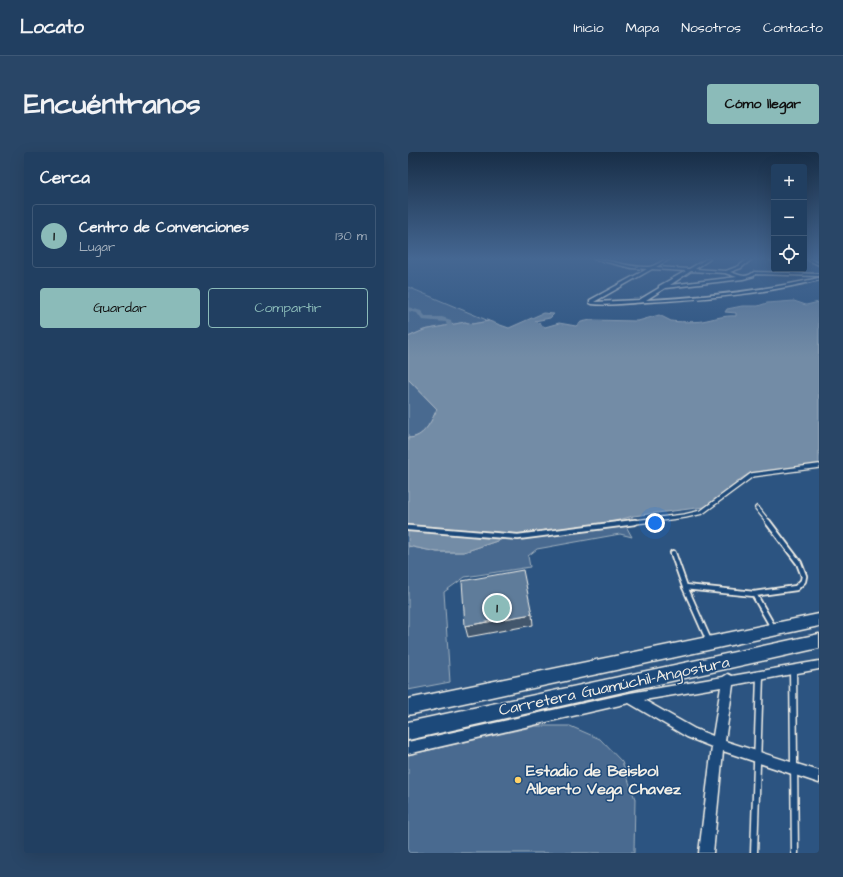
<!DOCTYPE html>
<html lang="es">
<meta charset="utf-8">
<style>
body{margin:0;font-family:"Architects Daughter",sans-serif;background:#294667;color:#f1f3f6}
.controls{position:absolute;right:12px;top:12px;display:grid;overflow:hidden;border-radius:4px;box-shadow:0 4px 16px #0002}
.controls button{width:36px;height:36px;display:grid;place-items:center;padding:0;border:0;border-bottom:1px solid #3e5876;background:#213f61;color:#f1f3f6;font:20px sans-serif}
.you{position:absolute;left:247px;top:371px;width:14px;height:14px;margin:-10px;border:3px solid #fff;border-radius:50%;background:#1a73e8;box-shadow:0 0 0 6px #1a73e833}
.badge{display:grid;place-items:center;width:26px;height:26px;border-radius:50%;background:#8bbbb9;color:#111;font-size:13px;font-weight:700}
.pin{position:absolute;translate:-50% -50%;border:2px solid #fff;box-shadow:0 1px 4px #0006}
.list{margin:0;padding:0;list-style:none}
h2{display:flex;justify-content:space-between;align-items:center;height:52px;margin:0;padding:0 16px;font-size:17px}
h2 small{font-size:13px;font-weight:400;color:#a2afbd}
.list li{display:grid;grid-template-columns:26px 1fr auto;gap:12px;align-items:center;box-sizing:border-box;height:64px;margin:0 8px 8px;padding:0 8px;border:1px solid #3e5876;border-radius:4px}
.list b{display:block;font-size:15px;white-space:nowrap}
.list p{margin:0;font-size:13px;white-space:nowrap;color:#a2afbd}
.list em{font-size:13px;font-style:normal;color:#a2afbd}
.actions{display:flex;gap:8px;padding:12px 16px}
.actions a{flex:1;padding:9px 0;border:1px solid #8bbbb9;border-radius:4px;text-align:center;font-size:14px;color:#8bbbb9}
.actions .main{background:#8bbbb9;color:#111}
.icon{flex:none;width:22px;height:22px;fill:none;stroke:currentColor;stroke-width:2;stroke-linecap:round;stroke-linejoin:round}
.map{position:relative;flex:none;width:411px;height:701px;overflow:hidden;border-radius:4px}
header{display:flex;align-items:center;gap:24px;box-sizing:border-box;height:56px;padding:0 20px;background:#213f61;border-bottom:1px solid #3e5876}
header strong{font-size:19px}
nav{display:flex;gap:22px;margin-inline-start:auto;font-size:14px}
.intro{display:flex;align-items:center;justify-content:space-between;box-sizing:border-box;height:96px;padding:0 24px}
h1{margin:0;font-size:28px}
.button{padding:10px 18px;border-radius:4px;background:#8bbbb9;color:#111;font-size:14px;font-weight:700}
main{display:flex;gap:24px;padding:0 24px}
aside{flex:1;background:#213f61;border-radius:4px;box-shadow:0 4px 16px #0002}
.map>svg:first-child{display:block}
.green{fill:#496b90;stroke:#9eaebc}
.water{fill:#738ca6;stroke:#a7b4c0}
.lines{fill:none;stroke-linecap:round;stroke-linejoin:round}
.canal{fill:#738ca6;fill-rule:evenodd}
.service-far2-casing{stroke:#f4f1e8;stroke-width:6}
.service-far1-casing{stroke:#f4f1e8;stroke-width:8}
.service-casing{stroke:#f4f1e8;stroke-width:9}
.minor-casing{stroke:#f4f1e8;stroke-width:3}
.primary-casing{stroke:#f4f1e8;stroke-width:3}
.service-far2{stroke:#1f4a7a;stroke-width:3.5}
.service-far1{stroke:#1f4a7a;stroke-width:4.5}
.service{stroke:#1f4a7a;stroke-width:6}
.minor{fill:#1f4a7a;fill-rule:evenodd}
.primary{fill:#1f4a7a;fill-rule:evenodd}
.shaded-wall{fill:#42566c;stroke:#f4f1e8}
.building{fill:#5e7b9a;stroke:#f4f1e8}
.poi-dot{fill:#ffd166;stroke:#1f4a7a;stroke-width:1.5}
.labels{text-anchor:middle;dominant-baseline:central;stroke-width:3;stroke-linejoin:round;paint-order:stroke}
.near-street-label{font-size:16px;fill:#f4f1e8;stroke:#1f4a7a}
.near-poi-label{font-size:16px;font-weight:bold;fill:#f4f1e8;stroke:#1f4a7a;text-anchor:start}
</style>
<header>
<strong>Locato</strong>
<nav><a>Inicio</a><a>Mapa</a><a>Nosotros</a><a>Contacto</a></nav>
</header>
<div class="intro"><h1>Encuéntranos</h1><a class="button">Cómo llegar</a></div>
<main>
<aside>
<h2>Cerca<small></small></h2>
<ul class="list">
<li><span class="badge">1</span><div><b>Centro de Convenciones</b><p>Lugar</p></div><em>130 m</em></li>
</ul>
<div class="actions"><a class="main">Guardar</a><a>Compartir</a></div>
</aside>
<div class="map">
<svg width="411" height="701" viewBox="0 0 411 701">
<rect width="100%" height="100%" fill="#2c5481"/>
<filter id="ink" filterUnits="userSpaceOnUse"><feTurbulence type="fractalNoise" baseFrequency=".025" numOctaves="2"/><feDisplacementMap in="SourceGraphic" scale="8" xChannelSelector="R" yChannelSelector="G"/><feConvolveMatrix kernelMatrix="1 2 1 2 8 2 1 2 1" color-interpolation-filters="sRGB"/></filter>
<g filter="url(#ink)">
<path class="green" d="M0 135 81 169 64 172 57 170 16 178 0 185Z
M0 227 29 257C23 270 16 286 0 286Z
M225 364 218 374 224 385 212 382 129 397 120 404 122 415 57 425 36 440 42 530 0 538V394L29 400H56L98 386 189 374Z
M128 574H162L192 587 214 610 227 647 226 701H0V603Z"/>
<path class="water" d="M386 149 398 153 411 150V312L342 321 331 328 325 336 297 355 225 364 189 374 98 386 56 400H29L0 394V286C16 286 23 270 29 257L0 227V185L16 178 57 170 64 172 81 169 101 176 135 161 146 162 142 166 127 169 137 175 151 171 168 174 173 170 183 168 230 169 251 163C255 165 259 167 263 169 267 170 290 170 294 169 305 167 317 163 328 164V161L317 160 319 157 334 154H350L359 151Z"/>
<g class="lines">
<path class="canal" d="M0 155 13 159 18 165H34L43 168 47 186 44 188 41 186 38 170 14 168 9 161 0 159Z"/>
<g class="service-far2-casing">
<path id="service-far2" d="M349 356 361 371
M219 371 277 364 294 360 344 323 411 314"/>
</g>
<g class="service-far1-casing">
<path id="service-far1" d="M0 376 110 385 227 370
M265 401 277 435 301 489
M277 435 346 442 388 436 395 429 396 424 391 411 360 370
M346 442 366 477"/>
</g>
<g class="service-casing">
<path id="service" d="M385 517 387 701
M346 701 352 524"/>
</g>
<g class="minor-casing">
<path id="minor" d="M186 107H191C207 110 225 116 241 115 249 114 254 107 262 107L248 115 281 117 298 107H302L287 117 318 119 331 114 340 107H344L333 116 322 120C331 123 338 127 346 120L411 122V124L347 122 346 124 335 127 257 136 238 148C296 145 354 139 411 126V128C354 142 297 147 239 150 221 151 202 154 184 152L182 151V148L239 117 224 116ZM244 117 278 119 251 134V136L231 148 186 150ZM283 119 317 121 329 125 262 133Z
M361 107H366V109Z
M398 107H402L411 111V113Z
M411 509V517L325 533 317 589 411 619V631L315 599 305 701H291L304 595 279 585 221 551 0 602V590L222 541 315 525 320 522 324 524ZM313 535 305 584 287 577 236 548Z"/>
</g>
<g class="primary-casing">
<path id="primary" d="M411 462V474L0 563V547Z
M411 482V496L0 588V570Z"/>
</g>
<use href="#service-far2" class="service-far2"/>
<use href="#service-far1" class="service-far1"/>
<use href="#service" class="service"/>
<use href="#minor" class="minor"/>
<use href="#primary" class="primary"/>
</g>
<path class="shaded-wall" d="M124 462 125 473 60 485 57 474Z"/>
<path class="building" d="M115 418 124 462 57 474 54 429Z"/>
</g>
<linearGradient id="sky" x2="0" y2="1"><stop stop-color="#182e47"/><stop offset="0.52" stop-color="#456792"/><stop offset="1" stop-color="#456792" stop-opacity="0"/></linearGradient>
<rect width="411" height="205" fill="url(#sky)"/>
<circle class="poi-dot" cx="110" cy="628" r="4"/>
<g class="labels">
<g class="near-street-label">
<text transform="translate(206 534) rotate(-12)">Carretera Guamúchil-Angostura</text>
</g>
<g class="near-poi-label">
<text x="118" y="619">Estadio de Beisbol<tspan x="118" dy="18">Alberto Vega Chavez</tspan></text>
</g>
</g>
</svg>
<div class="controls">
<button>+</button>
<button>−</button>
<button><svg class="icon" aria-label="locate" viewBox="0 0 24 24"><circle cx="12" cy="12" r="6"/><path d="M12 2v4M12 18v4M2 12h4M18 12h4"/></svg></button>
</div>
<div class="you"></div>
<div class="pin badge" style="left:89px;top:456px">1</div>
</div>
</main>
